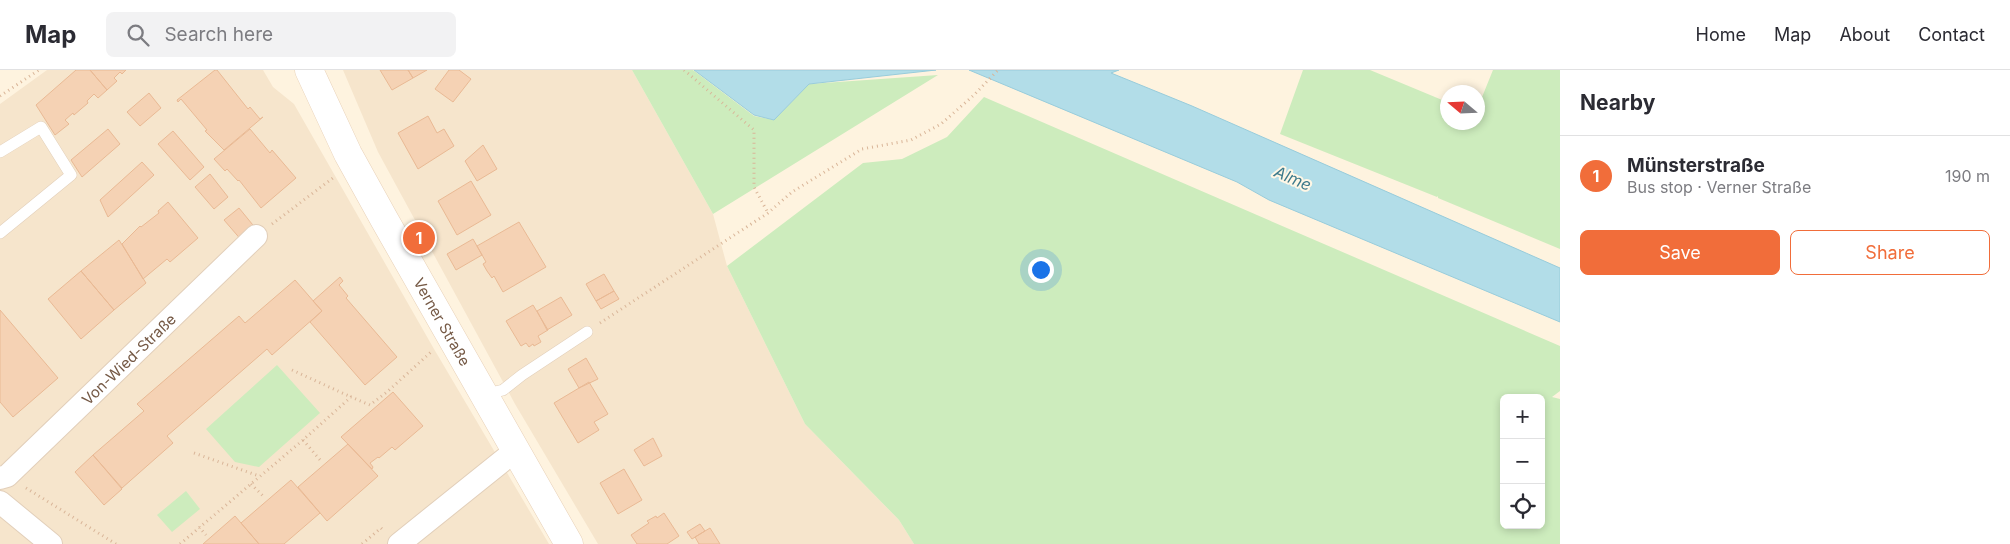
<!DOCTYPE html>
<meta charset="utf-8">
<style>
body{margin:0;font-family:Inter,sans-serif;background:#f2f2f3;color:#2b2b33}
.controls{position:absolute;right:15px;bottom:15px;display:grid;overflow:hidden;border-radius:8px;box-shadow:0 2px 8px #0003}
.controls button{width:45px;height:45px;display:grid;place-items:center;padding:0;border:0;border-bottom:1px solid #e1e1e2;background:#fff;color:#2b2b33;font:25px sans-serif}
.compass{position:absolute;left:1440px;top:15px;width:45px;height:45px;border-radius:50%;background:#fff;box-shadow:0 2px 8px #0003;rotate:289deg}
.you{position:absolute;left:1040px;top:199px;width:18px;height:18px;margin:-12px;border:4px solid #fff;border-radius:50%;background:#1a73e8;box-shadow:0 0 0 8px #1a73e833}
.badge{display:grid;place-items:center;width:32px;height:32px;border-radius:50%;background:#f16d3a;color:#fff;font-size:16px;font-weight:700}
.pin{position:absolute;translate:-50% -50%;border:2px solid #fff;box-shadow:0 1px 5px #0006}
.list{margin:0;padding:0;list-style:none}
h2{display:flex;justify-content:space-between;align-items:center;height:65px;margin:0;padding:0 20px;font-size:21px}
h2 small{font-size:16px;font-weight:400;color:#7c7c81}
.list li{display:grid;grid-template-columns:32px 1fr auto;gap:15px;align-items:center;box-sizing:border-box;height:80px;padding:0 20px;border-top:1px solid #e1e1e2}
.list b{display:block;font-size:19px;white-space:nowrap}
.list p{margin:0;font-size:16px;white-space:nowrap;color:#7c7c81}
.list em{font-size:16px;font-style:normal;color:#7c7c81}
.actions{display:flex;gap:10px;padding:15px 20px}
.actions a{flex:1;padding:11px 0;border:1px solid #f16d3a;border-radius:8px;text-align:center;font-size:18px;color:#f16d3a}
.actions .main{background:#f16d3a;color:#fff}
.icon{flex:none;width:28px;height:28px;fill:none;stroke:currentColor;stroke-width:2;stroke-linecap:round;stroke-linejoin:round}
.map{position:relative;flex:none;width:1560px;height:474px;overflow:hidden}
header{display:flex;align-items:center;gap:30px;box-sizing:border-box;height:70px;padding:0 25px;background:#fff;border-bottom:1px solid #e1e1e2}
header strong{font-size:24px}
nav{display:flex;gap:28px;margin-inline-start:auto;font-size:18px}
.search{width:350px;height:45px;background:#f2f2f3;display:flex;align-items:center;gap:12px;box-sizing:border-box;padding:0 18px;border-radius:8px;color:#7c7c81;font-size:19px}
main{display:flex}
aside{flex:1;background:#fff}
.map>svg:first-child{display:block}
.residential{fill:#f6e5cc}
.green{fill:#cdecbd;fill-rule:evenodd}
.water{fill:#b2dde8;stroke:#98ccdb}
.building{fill:#f5d2b4;stroke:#e9b994}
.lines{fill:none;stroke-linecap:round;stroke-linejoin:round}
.service-casing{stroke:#e2cfba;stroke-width:12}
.minor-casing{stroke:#e2cfba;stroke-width:24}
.secondary-casing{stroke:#e8d1b8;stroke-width:29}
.path{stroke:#d9b598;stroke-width:3;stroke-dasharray:1 4;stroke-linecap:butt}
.service{stroke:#fff;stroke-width:11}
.minor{stroke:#fff;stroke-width:22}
.secondary{stroke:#fff;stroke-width:28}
.labels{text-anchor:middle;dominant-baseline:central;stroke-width:4;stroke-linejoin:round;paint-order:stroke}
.street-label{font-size:15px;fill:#755945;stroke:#fff7e6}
.water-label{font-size:16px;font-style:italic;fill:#3d7a8b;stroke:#fff7e6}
</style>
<header>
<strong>Map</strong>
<div class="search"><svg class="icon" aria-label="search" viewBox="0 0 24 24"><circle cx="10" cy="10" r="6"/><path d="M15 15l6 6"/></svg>Search here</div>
<nav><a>Home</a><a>Map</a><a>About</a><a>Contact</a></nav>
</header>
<main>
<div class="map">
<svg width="1560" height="474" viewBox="0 0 1560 474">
<rect width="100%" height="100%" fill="#fef3df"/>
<path class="residential" d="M47 0H263L273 17 294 34 434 279 549 474H0V34Z
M343 0H632L713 144 727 196 805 354 899 450 914 474H598L515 334 378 82Z"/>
<path class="green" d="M632 0H693L754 46 774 50 809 14 938 5 713 144Z
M1303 0H1370L1447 32 1448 52H1478V37L1493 0H1560V179L1438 128V126L1437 127 1280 64Z
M984 27 1560 276V321L1552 327 1560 329V474H914L899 450 805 354 727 196 863 93 902 89 947 67ZM1504 328H1541V455H1504Z
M277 295 320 343 259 397 235 392 206 359Z
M186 421 200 439 172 462 157 445Z"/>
<path class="water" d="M694 0H936L809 14 774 50 754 45Z
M969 0H1119L1111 3 1192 36 1560 198V252L1269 130 1237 112Z"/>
<path class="building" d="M76 0H90L107 20 98 28 94 24 87 31 88 33 74 45 73 43 65 50 69 54 55 65 36 35Z
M90 0H126L122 4 120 2 114 8 117 11 107 20Z
M215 0H217L248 39 250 37 260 49 263 47 224 80 205 61 207 60 181 29 178 32 177 30Z
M380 0H408L413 8 392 20Z
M408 0H427L413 8Z
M449 0H459L471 9 453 32 435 19Z
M149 23 161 38 140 56 127 42Z
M428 46 437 63 444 59 454 76 418 99 398 63Z
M108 59 120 74 82 107 71 90Z
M250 59 270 83 272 80 296 108 261 138 239 110 238 111 227 99 225 101 214 89Z
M173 61 204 97 190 110 158 74Z
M483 75 497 99 477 111 465 91Z
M142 92 154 105 108 147 100 130Z
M210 104 228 127 214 139 195 117Z
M471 111 491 145 457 165 438 131Z
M168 132 198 168 170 192 167 189 143 209 122 174 140 156 141 157 159 143 158 141Z
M239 138 257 160 243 172 224 150Z
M519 152 546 197 503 222 494 206 492 208 487 201 483 194 486 192 477 176Z
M473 169 482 185 456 200 447 184Z
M119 170 146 213 114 240 81 201Z
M81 201 114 240 81 269 48 229Z
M604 204 614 221 596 231 586 214Z
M340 207 343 211 339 215 348 226 346 228 397 287 365 315 310 252 322 241 313 231Z
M295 210 322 241 272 285 267 279 167 366 173 373 122 418 93 385 144 341 137 334 239 246 245 253Z
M614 221 619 229 601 239 596 231Z
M561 227 572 245 547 260 537 241Z
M533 235 548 260 538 266 541 272 534 276 533 274 529 277 526 273 521 276 506 251Z
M0 240 58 308 13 347 0 332Z
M586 288 598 309 579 318 568 299Z
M589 312 608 344 594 352 599 360 578 373 554 333Z
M393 322 423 356 395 380 392 377 379 388 378 387 370 393 373 397 372 399 341 367Z
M653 368 662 386 644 396 634 380Z
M348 374 378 406 327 451 298 417Z
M93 385 122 419 104 435 75 402Z
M624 399 642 430 618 444 600 413Z
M291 410 320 443 284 474H259L241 453Z
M664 443 679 466 667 474H637L631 465 649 453 647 451 656 446 657 448Z
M235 446 259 474H203Z
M700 454 705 461 692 469 687 462Z
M710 458 720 474H699L695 467Z"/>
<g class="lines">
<g class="service-casing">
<path id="service" d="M0 82 41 57 71 105 0 163
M486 328 495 322 503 320 522 305 587 262"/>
</g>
<g class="minor-casing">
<g id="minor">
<path id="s1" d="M0 408 7 406 256 166"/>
<path d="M0 432 51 474"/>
<path d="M399 474 516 380"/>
</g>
</g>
<g class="secondary-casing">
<g id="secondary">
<path id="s2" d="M309 0 348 84 384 149 569 474"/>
</g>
</g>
<path class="path" d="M684 0 754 60V117L768 143
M0 26 39 0
M272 154 333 108
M600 253 768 143 792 122 862 79 911 70 941 54 974 25 998 0
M292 300 351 327
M303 370 321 391
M194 383 259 406
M251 414 263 426
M26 418 116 474
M199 457 206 465
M180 474 303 370 351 327 370 335 387 322 431 282
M362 474 381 458 382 459"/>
<use href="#service" class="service"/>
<use href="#minor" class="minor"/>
<use href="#secondary" class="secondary"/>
</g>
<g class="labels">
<g class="street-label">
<text stroke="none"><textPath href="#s2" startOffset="285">Verner Straße</textPath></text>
<text stroke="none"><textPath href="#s1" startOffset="176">Von-Wied-Straße</textPath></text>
</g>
<g class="water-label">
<text transform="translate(1293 108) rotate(23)">Alme</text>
</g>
</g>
</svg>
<div class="controls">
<button>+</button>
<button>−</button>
<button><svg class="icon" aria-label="locate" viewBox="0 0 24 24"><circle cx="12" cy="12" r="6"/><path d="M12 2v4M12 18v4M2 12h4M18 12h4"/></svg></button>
</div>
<svg class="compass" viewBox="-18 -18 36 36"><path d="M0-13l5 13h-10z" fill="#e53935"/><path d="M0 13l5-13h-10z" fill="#7c7c81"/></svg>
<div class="you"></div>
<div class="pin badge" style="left:419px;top:168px">1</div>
</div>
<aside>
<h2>Nearby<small></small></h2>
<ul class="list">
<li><span class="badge">1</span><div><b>Münsterstraße</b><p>Bus stop · Verner Straße</p></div><em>190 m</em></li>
</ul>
<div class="actions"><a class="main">Save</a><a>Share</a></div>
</aside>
</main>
